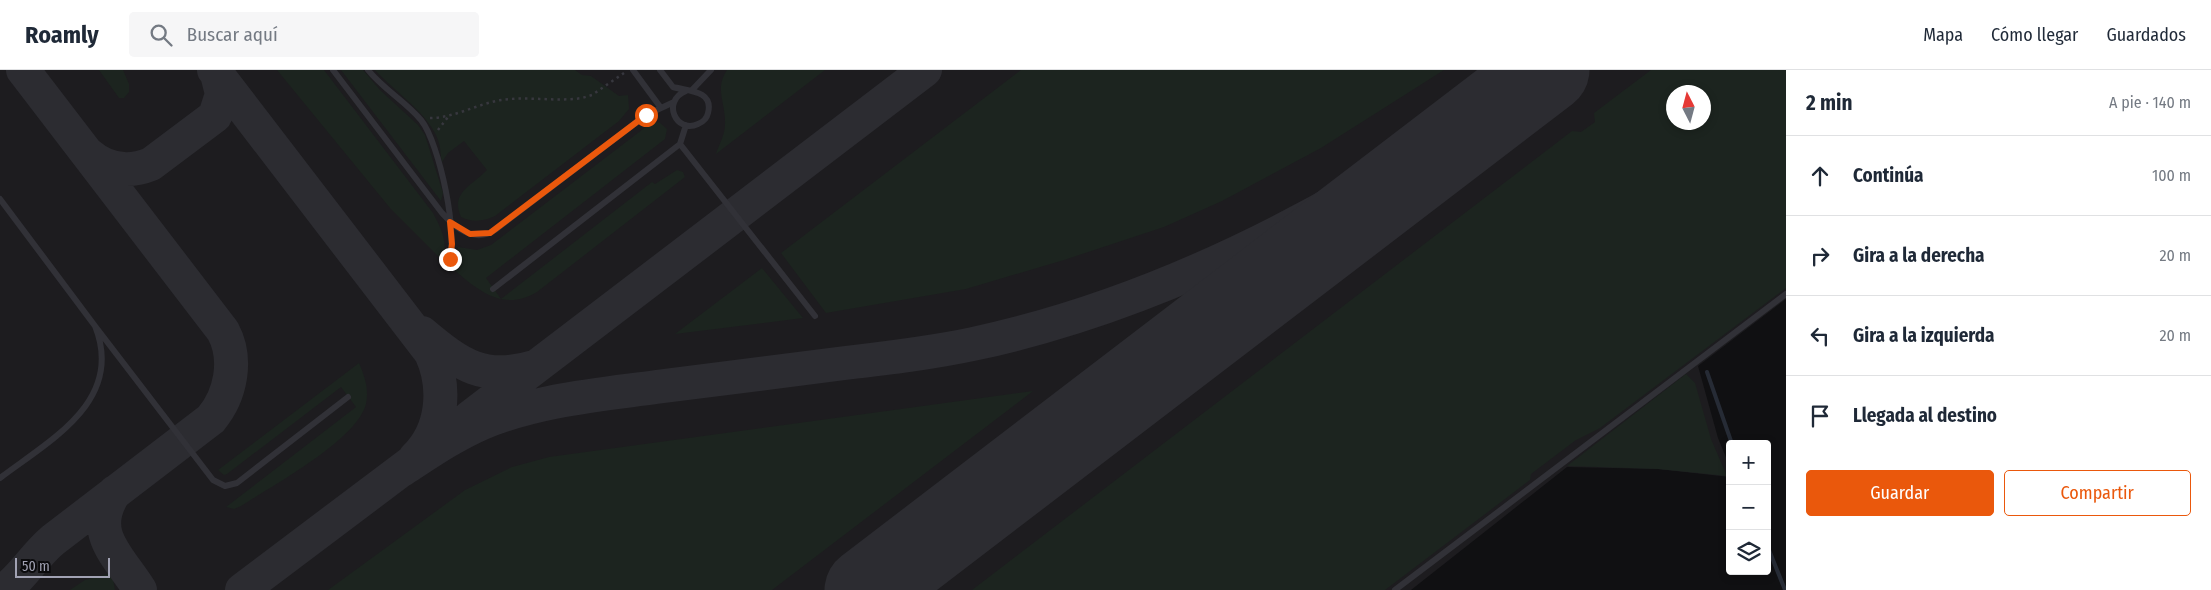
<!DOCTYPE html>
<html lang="es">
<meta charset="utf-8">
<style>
body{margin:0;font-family:"Fira Sans Condensed",sans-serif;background:#f6f6f7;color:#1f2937}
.controls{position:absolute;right:15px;bottom:15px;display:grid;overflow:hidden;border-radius:5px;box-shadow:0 2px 8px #0003}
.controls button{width:45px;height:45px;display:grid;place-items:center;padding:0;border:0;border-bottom:1px solid #e0e1e3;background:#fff;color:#1f2937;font:25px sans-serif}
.compass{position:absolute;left:1666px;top:15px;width:45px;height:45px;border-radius:50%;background:#fff;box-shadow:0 2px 8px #0003;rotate:354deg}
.scale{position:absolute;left:15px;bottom:12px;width:95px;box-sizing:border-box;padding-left:5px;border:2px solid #a1a2b3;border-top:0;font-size:14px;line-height:18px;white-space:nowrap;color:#a1a2b3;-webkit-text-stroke:4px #0b0b0d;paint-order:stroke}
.stop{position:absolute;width:15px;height:15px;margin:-11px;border:4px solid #ea580c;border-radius:50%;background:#fff}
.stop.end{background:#ea580c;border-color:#fff;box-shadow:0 1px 5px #0008}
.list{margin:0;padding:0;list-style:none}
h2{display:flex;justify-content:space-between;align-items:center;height:65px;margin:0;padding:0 20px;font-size:21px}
h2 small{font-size:16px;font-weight:400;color:#747a83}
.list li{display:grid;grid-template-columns:32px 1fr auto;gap:15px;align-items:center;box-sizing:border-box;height:80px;padding:0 20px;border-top:1px solid #e0e1e3}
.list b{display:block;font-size:19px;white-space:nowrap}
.list em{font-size:16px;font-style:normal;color:#747a83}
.actions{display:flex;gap:10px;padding:15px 20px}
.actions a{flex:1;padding:11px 0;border:1px solid #ea580c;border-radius:5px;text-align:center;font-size:18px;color:#ea580c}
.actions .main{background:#ea580c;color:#fff}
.icon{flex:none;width:28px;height:28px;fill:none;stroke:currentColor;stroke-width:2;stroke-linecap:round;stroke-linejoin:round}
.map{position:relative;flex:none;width:1786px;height:520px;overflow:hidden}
header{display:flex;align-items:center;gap:30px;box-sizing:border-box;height:70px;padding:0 25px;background:#fff;border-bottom:1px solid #e0e1e3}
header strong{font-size:24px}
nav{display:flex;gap:28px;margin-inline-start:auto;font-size:18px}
.search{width:350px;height:45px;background:#f6f6f7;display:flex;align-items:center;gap:12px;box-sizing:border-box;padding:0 18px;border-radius:5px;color:#747a83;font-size:19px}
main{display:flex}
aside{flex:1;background:#fff}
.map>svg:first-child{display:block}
.built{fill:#1d1c1f;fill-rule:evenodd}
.green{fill:#1c241f;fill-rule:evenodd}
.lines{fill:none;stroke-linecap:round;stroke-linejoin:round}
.stream{stroke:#262b35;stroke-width:4}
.taxiway{stroke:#2c2c31;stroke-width:34}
.runway{stroke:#2c2c31;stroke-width:85}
.path{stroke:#37373e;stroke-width:2.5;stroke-dasharray:2.5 4;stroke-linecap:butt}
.service{stroke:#313137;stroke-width:6}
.route{stroke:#ea580c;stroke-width:6}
</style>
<header>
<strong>Roamly</strong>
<div class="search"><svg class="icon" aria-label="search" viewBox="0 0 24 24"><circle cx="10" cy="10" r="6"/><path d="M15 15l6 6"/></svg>Buscar aquí</div>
<nav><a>Mapa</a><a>Cómo llegar</a><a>Guardados</a></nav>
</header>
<main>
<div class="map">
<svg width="1786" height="520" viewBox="0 0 1786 520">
<rect width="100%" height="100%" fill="#101012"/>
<path class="built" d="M0 0H1786V229L1698 296 1718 368 1730 397V407L1658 399 1567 397 1411 520H0ZM1674 22H1704V52H1674Z"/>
<path class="green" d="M99 0H123L129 14V22L124 28H119Z
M277 0H324L433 143C440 156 450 175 441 189L390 138Z
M341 0H363L380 20 418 55 425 65 443 123 441 131Z
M375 0H575L582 5 591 6 619 26 628 25 629 39 619 51 495 146C484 151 473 153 461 147 450 122 472 116 487 100L464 71 448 83 442 92C440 86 441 79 439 73 432 46 394 21 375 0Z
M727 0H825L716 84C719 74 725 65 725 54 726 33 714 19 727 0Z
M1021 0H1444L1321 78 1222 131 1164 157 1064 190 966 219 826 243 781 183Z
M1651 0H1786V218L1600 358 1576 370 1531 404 1530 410 1385 520H972L1572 61 1581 62 1595 52 1594 43ZM1674 22H1704V52H1674Z
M659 52 667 59 665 69 486 208 501 229 652 112 655 114 677 100 683 102 685 107 537 222C503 242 479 221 453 199L458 177 477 180 491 175 651 53Z
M762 198 803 248 675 264Z
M359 293C365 307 369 319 366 334 357 370 272 416 241 436L234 439 226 437 356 337 341 317 227 404 224 405 218 400Z
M1686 304 1695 313 1711 369 1727 406 1658 399 1567 396Z
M1033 321 772 520H328L465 420 512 397 549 387Z
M108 504 113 509 115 520H70L85 510Z"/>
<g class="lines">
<path class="stream" d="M1707 302 1732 374
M1767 475 1785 520"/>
<path class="taxiway" d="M214 0 431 283C447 318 443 361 415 388
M88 84C106 100 129 103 151 94L215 46 222 24 217 4
M422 263C460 295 484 312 534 297
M469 348 925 0
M402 400C428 383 454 365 482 353 537 330 597 325 656 317 719 309 782 301 845 293 888 288 931 283 973 274 1137 239 1293 163 1433 73 1470 50 1504 24 1540 0
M115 422C87 463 119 486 140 520
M5 520C24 505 35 485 53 470L211 349C231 325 238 289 223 261L23 0
M242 520 420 386"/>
<path class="runway" d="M867 520 1547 0"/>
<path class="path" d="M430 48C454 48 477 34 501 30 528 26 555 32 582 28L592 25 624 3
M438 60 448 47"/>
<path class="service" d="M333 0 442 143C456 159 474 173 495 160L646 45 674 32
M368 0C383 19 405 31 421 50 439 72 460 168 448 194
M633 0 661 38
M660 0 673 17C687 21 714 20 708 43 707 48 703 52 698 54 676 64 661 31 686 21
M692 20 711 0
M680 74 815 246
M0 129 95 256C125 331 50 370 0 408
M493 219 680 74 686 55
M95 256 213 410 225 416 237 413 348 327
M1395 520 1786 224"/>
</g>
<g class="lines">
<path class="route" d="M450 189 452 174 450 152 470 164 490 163 646 45"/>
</g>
</svg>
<div class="controls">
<button>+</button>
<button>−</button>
<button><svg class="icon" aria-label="layers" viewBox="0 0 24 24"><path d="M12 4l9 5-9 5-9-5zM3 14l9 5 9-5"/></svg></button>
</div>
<svg class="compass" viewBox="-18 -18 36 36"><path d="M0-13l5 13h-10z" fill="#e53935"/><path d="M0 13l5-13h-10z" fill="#747a83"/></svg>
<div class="scale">50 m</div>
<div class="stop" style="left:646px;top:45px"></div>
<div class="stop end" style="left:450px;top:189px"></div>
</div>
<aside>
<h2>2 min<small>A pie · 140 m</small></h2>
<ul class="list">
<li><svg class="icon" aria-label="ahead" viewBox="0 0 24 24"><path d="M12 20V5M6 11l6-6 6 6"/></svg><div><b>Continúa</b></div><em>100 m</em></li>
<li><svg class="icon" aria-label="right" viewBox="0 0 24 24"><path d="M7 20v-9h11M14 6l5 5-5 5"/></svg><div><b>Gira a la derecha</b></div><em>20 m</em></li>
<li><svg class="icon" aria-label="left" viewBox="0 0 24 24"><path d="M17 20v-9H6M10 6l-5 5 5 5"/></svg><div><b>Gira a la izquierda</b></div><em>20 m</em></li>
<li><svg class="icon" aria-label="arrive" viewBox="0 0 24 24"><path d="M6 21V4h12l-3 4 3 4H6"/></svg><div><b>Llegada al destino</b></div></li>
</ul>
<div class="actions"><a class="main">Guardar</a><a>Compartir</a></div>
</aside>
</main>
